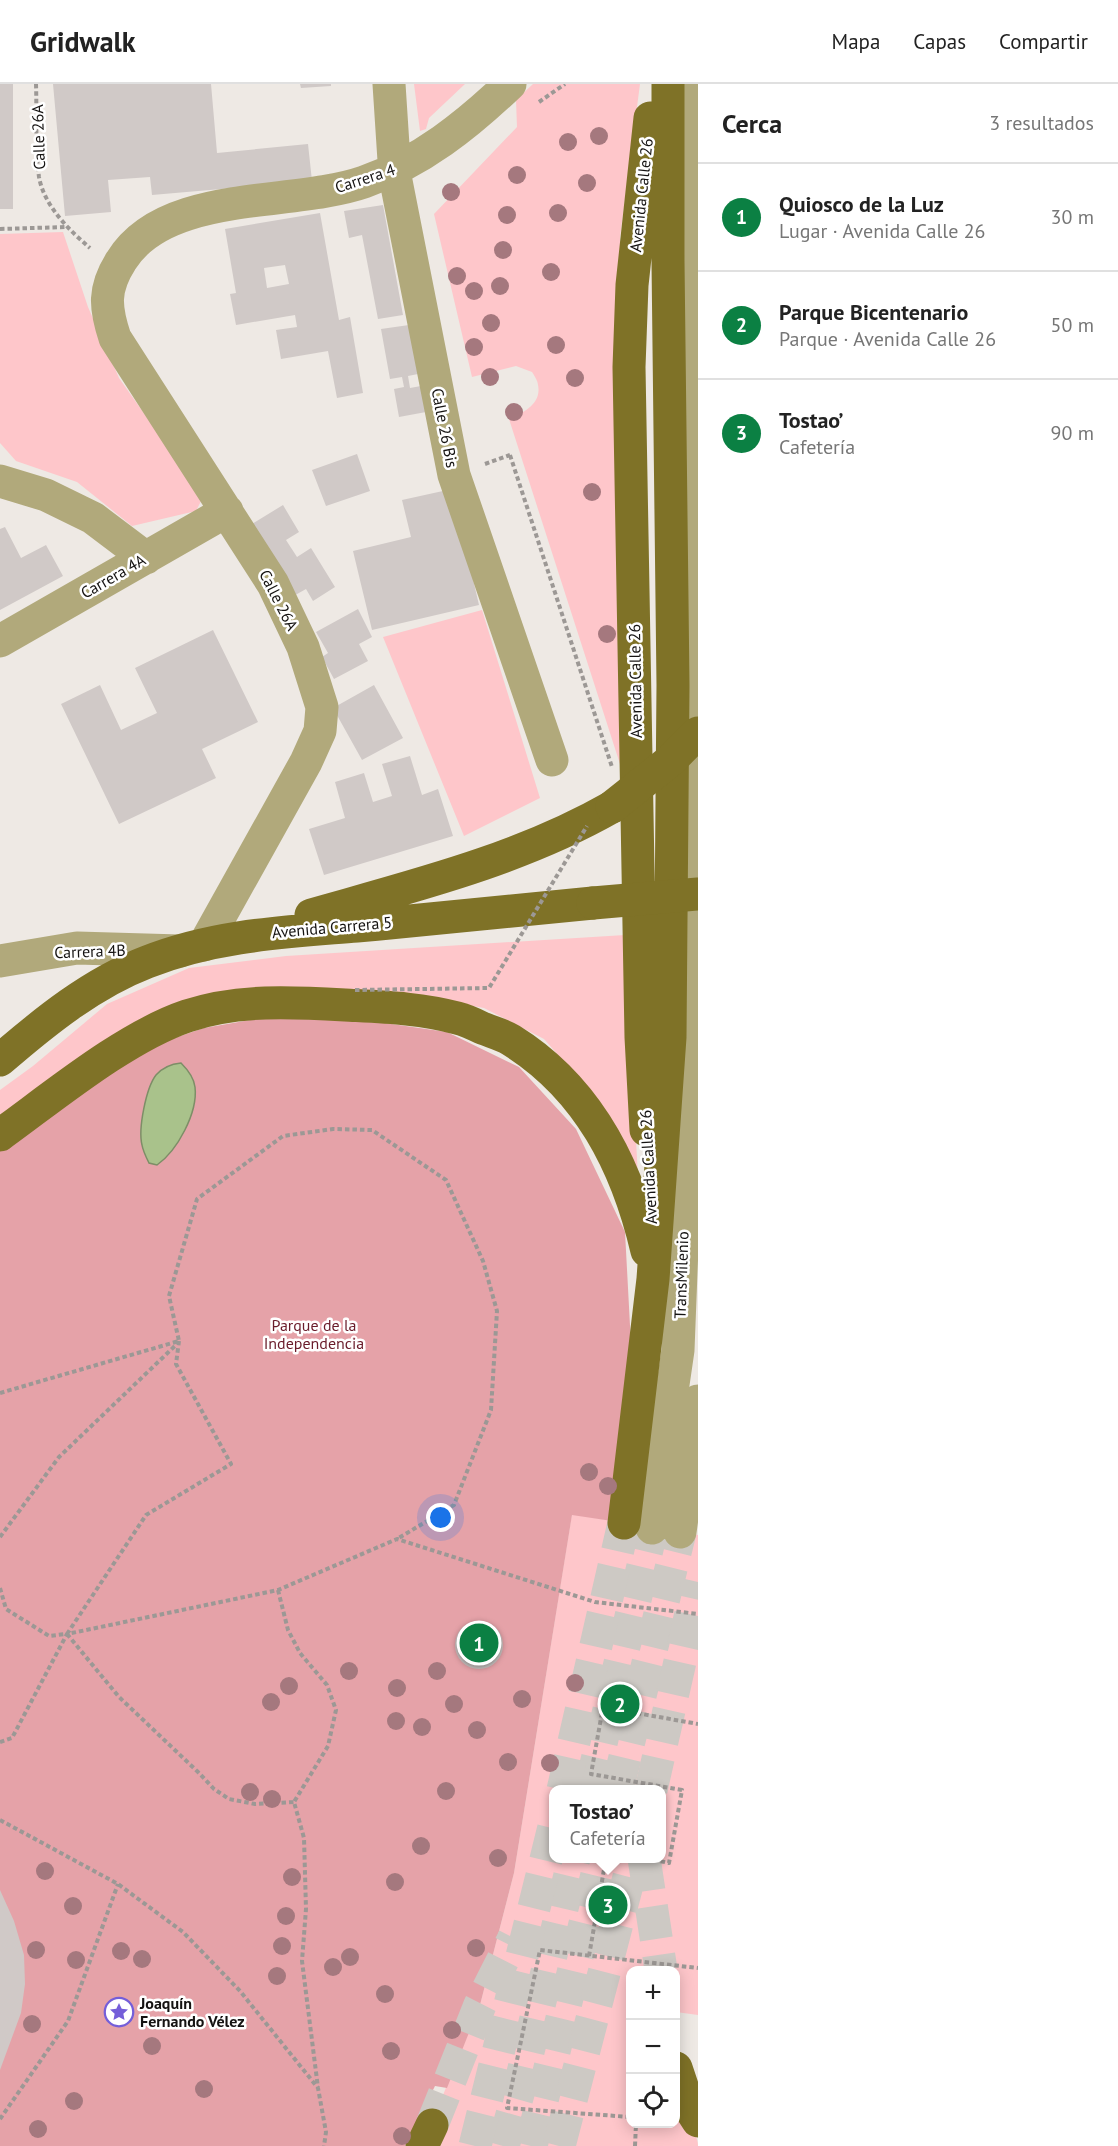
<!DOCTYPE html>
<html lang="es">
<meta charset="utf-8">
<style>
body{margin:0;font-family:"PT Sans",sans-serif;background:#f6f6f6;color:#222}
.controls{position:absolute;right:18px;bottom:18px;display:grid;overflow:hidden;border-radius:12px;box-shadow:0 3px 15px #0003}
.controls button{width:54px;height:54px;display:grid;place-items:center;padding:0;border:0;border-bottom:2px solid #e0e0e0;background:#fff;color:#222;font:30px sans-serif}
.you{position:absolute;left:441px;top:1434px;width:21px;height:21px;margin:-15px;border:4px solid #fff;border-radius:50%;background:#1a73e8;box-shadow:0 0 0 9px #1a73e833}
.badge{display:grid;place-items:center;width:39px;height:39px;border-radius:50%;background:#0b8043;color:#fff;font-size:20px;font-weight:700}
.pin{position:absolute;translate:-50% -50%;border:3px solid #fff;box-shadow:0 2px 6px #0006}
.popup{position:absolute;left:549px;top:1701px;width:117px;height:78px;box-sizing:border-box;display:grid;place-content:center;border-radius:12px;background:#fff;filter:drop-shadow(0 2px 4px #0005);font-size:20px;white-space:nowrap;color:#767676}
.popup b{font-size:22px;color:#222}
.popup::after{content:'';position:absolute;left:50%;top:100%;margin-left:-12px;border:12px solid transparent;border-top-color:#fff}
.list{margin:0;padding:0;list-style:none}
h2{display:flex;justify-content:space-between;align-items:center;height:78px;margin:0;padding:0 24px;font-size:26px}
h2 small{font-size:20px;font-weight:400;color:#767676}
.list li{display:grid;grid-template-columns:39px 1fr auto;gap:18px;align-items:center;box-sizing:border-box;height:108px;padding:0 24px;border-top:2px solid #e0e0e0}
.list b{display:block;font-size:22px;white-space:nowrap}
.list p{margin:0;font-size:20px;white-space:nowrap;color:#767676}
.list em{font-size:20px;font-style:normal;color:#767676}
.icon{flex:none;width:33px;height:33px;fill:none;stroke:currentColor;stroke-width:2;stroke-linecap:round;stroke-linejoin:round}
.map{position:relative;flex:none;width:698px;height:2062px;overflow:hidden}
header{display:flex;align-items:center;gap:36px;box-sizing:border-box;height:84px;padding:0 30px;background:#fff;border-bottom:2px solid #e0e0e0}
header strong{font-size:28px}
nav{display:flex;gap:33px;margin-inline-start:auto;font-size:21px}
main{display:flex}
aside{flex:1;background:#fff}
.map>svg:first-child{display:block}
.green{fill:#fec6ca;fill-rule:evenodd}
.forest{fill:#e5a2a8}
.water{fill:#a9c28b;stroke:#7d8e67;stroke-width:1.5}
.building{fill:#d0c9c7;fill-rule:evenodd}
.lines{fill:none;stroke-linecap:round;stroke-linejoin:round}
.minor-tunnel{stroke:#cdc9c4;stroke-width:33;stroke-dasharray:33 16;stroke-linecap:butt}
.major-tunnel{stroke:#cdc9c4;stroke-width:33;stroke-dasharray:33 16;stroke-linecap:butt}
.path{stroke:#9c9895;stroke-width:4;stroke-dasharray:4.5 3;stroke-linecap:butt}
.minor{stroke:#b1a97b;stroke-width:33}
.major{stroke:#7f7227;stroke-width:33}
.path-bridge{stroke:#9c9895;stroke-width:4;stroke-dasharray:4.5 3;stroke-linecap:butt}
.major-bridge{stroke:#7f7227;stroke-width:33}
.tree{fill:#a5787e}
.labels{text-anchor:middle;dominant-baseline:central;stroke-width:5;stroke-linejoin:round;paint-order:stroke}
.street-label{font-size:16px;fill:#151312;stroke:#fff}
.park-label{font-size:16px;fill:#6a1c2b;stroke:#fff}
.poi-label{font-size:16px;font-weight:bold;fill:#151312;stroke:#fff;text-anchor:start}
</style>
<header>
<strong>Gridwalk</strong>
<nav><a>Mapa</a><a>Capas</a><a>Compartir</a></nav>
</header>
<main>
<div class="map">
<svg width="698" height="2062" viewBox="0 0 698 2062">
<rect width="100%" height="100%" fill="#eee9e4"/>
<path class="green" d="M414 0H465L429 34 426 45 420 47Z
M533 0H640L620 153 622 351 620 680 509 335C523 329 542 320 538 301 538 297 534 291 532 288L516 282 472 293 434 130 517 43 516 16Z
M63 148 88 223 119 294 203 413 196 427 132 442 77 398 16 377 0 359V150Z
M482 526 540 714 464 752 383 553Z
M625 851 638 1093 602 1021 544 955 484 924 433 915 198 916 0 1042V1006L33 982 107 920 189 884 286 872Z
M572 1430 698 1451V1931L676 1928V1886H630V2040H676V2011C680 2027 698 2048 698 2062H422L480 1921 514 1789ZM554 1706H662V1774H554Z"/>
<path class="forest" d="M268 933 371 937 447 948 519 983 576 1045 625 1148 631 1260 612 1437 572 1431 514 1789 480 1921 447 2004 435 2002 405 2062H0V1065L148 963 204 944Z"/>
<path class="water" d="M181 979C187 985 194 994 195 1003 198 1029 177 1067 157 1081L149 1079C146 1073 143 1067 142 1061 138 1045 146 1004 156 991 163 983 171 980 181 979Z"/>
<path class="building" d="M0 0H13V125H0Z
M53 0H211L217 69 308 60 312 97 152 111 150 93 108 96 111 128 65 132Z
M300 0H331V2L301 4Z
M383 121 403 231 378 235 362 151 349 154 344 127Z
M320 129 339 236 350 233 363 309 337 314 328 267 281 275 276 246 297 243 295 231 236 241 230 210 236 209 225 145ZM285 181 289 200 267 204 264 184Z
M409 241 418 290 408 292 410 304 421 302 426 328 399 333 394 305 404 303 402 293 390 295 381 245Z
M357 370 370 407 326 422 312 386Z
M452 405 479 521 372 546 353 467 411 453 402 416Z
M283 421 299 448 286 456 297 473 311 464 335 503 313 517 306 505 290 514 247 443Z
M5 443 21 474 46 461 63 492 0 526V445Z
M358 525 372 553 359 560 368 577 334 595 322 573 328 569 316 548Z
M213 546 258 638 202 665 216 694 119 740 61 620 100 601 121 646 157 629 135 584Z
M374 601 403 654 362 676 333 624Z
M410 672 422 711 438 705 453 752 324 791 309 745 345 734 335 698 364 689 373 718 392 712 382 680Z
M455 1561a24 24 0 1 1 48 0a24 24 0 1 1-48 0Z
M0 1806 14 1837 24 1871 25 1900 21 1929 0 1986Z"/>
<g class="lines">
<path class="minor-tunnel" d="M590 1706 652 1444
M617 1706 680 1448
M503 2062 518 2010 574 1774
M531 2062 601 1774"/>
<path class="major-tunnel" d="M563 1706 624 1439
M651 1706 698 1498
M644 1774 661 1886
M432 2041 480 1921 514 1854
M475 2062 554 1743
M559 2062 634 1774"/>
<path class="path" d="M36 0C37 30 35 63 39 93 44 122 70 147 90 164
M539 18 565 0
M0 145 66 143
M485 380 510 371
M0 1309 179 1257 169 1212 197 1115 283 1052 333 1045 372 1046 446 1096 483 1177 497 1227 491 1326 454 1421 397 1455
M0 1453 59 1373 179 1258
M0 1504 6 1525 49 1552 66 1550
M278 1506 288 1546 300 1569 327 1601 336 1626 328 1662 294 1718 304 1754 306 1825 302 1877 318 2004
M67 1550 146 1431 231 1380 176 1280 179 1257
M67 1550 119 1613 198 1688 214 1705 229 1715 255 1720 294 1718
M0 1658 12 1654 67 1550 278 1506 397 1455 595 1518 698 1530
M0 1736 118 1800 183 1848 240 1907 318 2004 326 2048 324 2062
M646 1774 669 1779 682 1706 591 1690 603 1623 698 1640
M589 1872 606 1774
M630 2033 507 2024 540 1866 698 1884
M0 2035 68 1937 118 1800
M635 2062 636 2040"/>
<path class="minor" d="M389 0 395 92 454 391 552 676
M0 397 46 411 93 434 146 474
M0 557 227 427
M204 861 306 678 320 647 322 623 303 563 273 500 115 254C105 224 103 205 121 177 165 105 292 123 364 98 421 78 467 41 510 0
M0 877 77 864 180 867
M652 1444 678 1266 684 1111 689 949 696 487 692 75 695 0
M680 1448 698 1317"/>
<path class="major" d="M311 831C413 802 519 776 612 723
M0 976C44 938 92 899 147 878 215 851 286 848 357 842 436 835 515 827 593 819
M646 1046 641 953 629 283 632 201 650 34
M0 1051C54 1012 125 953 187 932 237 915 293 918 345 921 382 923 420 924 457 934 465 936 474 940 482 944 492 948 503 951 511 956 588 1004 627 1081 647 1167
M624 1439 653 1195 670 953 673 601 668 177V0
M676 1984 689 2023 698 2037
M422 2062 432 2041"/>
<path class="path-bridge" d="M510 371 612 683
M355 906 489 904 587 742"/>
<path class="major-bridge" d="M612 723 671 676 698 649
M593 819 698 810"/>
</g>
<g class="tree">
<circle cx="599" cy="52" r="9"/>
<circle cx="568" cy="58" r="9"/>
<circle cx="517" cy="91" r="9"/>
<circle cx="587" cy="99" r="9"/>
<circle cx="451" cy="108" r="9"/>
<circle cx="558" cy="129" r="9"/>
<circle cx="507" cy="131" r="9"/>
<circle cx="503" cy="166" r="9"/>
<circle cx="551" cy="188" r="9"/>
<circle cx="457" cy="192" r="9"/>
<circle cx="500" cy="202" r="9"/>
<circle cx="474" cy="207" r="9"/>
<circle cx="491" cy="239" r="9"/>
<circle cx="556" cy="261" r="9"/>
<circle cx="474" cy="263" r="9"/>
<circle cx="490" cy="293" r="9"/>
<circle cx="575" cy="294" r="9"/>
<circle cx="514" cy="328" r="9"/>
<circle cx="592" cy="408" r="9"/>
<circle cx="607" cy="550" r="9"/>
<circle cx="589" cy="1388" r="9"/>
<circle cx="608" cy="1402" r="9"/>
<circle cx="349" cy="1587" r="9"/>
<circle cx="437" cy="1587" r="9"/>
<circle cx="575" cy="1599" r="9"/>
<circle cx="289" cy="1602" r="9"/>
<circle cx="397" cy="1604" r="9"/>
<circle cx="522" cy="1615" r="9"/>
<circle cx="271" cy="1618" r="9"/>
<circle cx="454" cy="1620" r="9"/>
<circle cx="396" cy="1637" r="9"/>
<circle cx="422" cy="1643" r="9"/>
<circle cx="477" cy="1646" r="9"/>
<circle cx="508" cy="1678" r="9"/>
<circle cx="550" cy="1679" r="9"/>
<circle cx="446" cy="1707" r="9"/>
<circle cx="250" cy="1708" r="9"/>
<circle cx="272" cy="1715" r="9"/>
<circle cx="421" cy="1762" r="9"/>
<circle cx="498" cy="1774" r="9"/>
<circle cx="45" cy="1787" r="9"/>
<circle cx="292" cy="1793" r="9"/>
<circle cx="395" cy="1798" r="9"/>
<circle cx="73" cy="1822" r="9"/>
<circle cx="286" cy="1832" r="9"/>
<circle cx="282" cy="1862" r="9"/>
<circle cx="476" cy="1864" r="9"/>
<circle cx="36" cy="1866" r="9"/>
<circle cx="121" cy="1867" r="9"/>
<circle cx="350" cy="1873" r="9"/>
<circle cx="142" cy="1875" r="9"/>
<circle cx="76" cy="1876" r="9"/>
<circle cx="333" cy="1883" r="9"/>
<circle cx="277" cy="1892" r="9"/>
<circle cx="385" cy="1910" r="9"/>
<circle cx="32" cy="1940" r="9"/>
<circle cx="452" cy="1946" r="9"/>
<circle cx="152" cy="1962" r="9"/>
<circle cx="391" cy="1967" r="9"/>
<circle cx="204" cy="2005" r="9"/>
<circle cx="74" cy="2017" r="9"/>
<circle cx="38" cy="2045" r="9"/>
<circle cx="402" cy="2052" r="9"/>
</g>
<defs>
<g id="sight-ring" transform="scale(1.5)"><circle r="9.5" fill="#fff" stroke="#745ed9" stroke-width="1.5"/><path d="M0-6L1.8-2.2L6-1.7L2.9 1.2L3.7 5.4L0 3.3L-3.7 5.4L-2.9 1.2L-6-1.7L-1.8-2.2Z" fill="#745ed9"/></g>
</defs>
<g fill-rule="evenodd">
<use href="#sight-ring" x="119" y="1928"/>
</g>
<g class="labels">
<g class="street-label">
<text transform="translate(38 53) rotate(-92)">Calle 26A</text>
<text transform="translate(365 94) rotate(-18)">Carrera 4</text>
<text transform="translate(641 111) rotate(-84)">Avenida Calle 26</text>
<text transform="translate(445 344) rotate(79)">Calle 26 Bis</text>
<text transform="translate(113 492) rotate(-30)">Carrera 4A</text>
<text transform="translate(279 516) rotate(63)">Calle 26A</text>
<text transform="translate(635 597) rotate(-91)">Avenida Calle 26</text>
<text transform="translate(332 843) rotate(-5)">Avenida Carrera 5</text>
<text transform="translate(90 867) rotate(-2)">Carrera 4B</text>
<text transform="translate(648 1083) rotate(-93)">Avenida Calle 26</text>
<text transform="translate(681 1191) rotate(-88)">TransMilenio</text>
</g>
<g class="park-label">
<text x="314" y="1241">Parque de la<tspan x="314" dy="18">Independencia</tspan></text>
</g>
<g class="poi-label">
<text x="140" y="1919">Joaquín<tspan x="140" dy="18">Fernando Vélez</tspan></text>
</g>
</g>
</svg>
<div class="controls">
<button>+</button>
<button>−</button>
<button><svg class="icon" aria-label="locate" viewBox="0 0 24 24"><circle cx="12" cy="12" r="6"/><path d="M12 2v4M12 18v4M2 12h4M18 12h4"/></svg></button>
</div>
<div class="you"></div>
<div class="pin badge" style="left:479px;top:1559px">1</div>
<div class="pin badge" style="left:620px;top:1620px">2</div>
<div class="pin badge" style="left:608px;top:1821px">3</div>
<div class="popup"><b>Tostao’</b>Cafetería</div>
</div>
<aside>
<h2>Cerca<small>3 resultados</small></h2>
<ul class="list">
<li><span class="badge">1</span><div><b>Quiosco de la Luz</b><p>Lugar · Avenida Calle 26</p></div><em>30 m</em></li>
<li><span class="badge">2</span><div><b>Parque Bicentenario</b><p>Parque · Avenida Calle 26</p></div><em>50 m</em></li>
<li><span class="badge">3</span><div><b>Tostao’</b><p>Cafetería</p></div><em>90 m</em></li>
</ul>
</aside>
</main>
